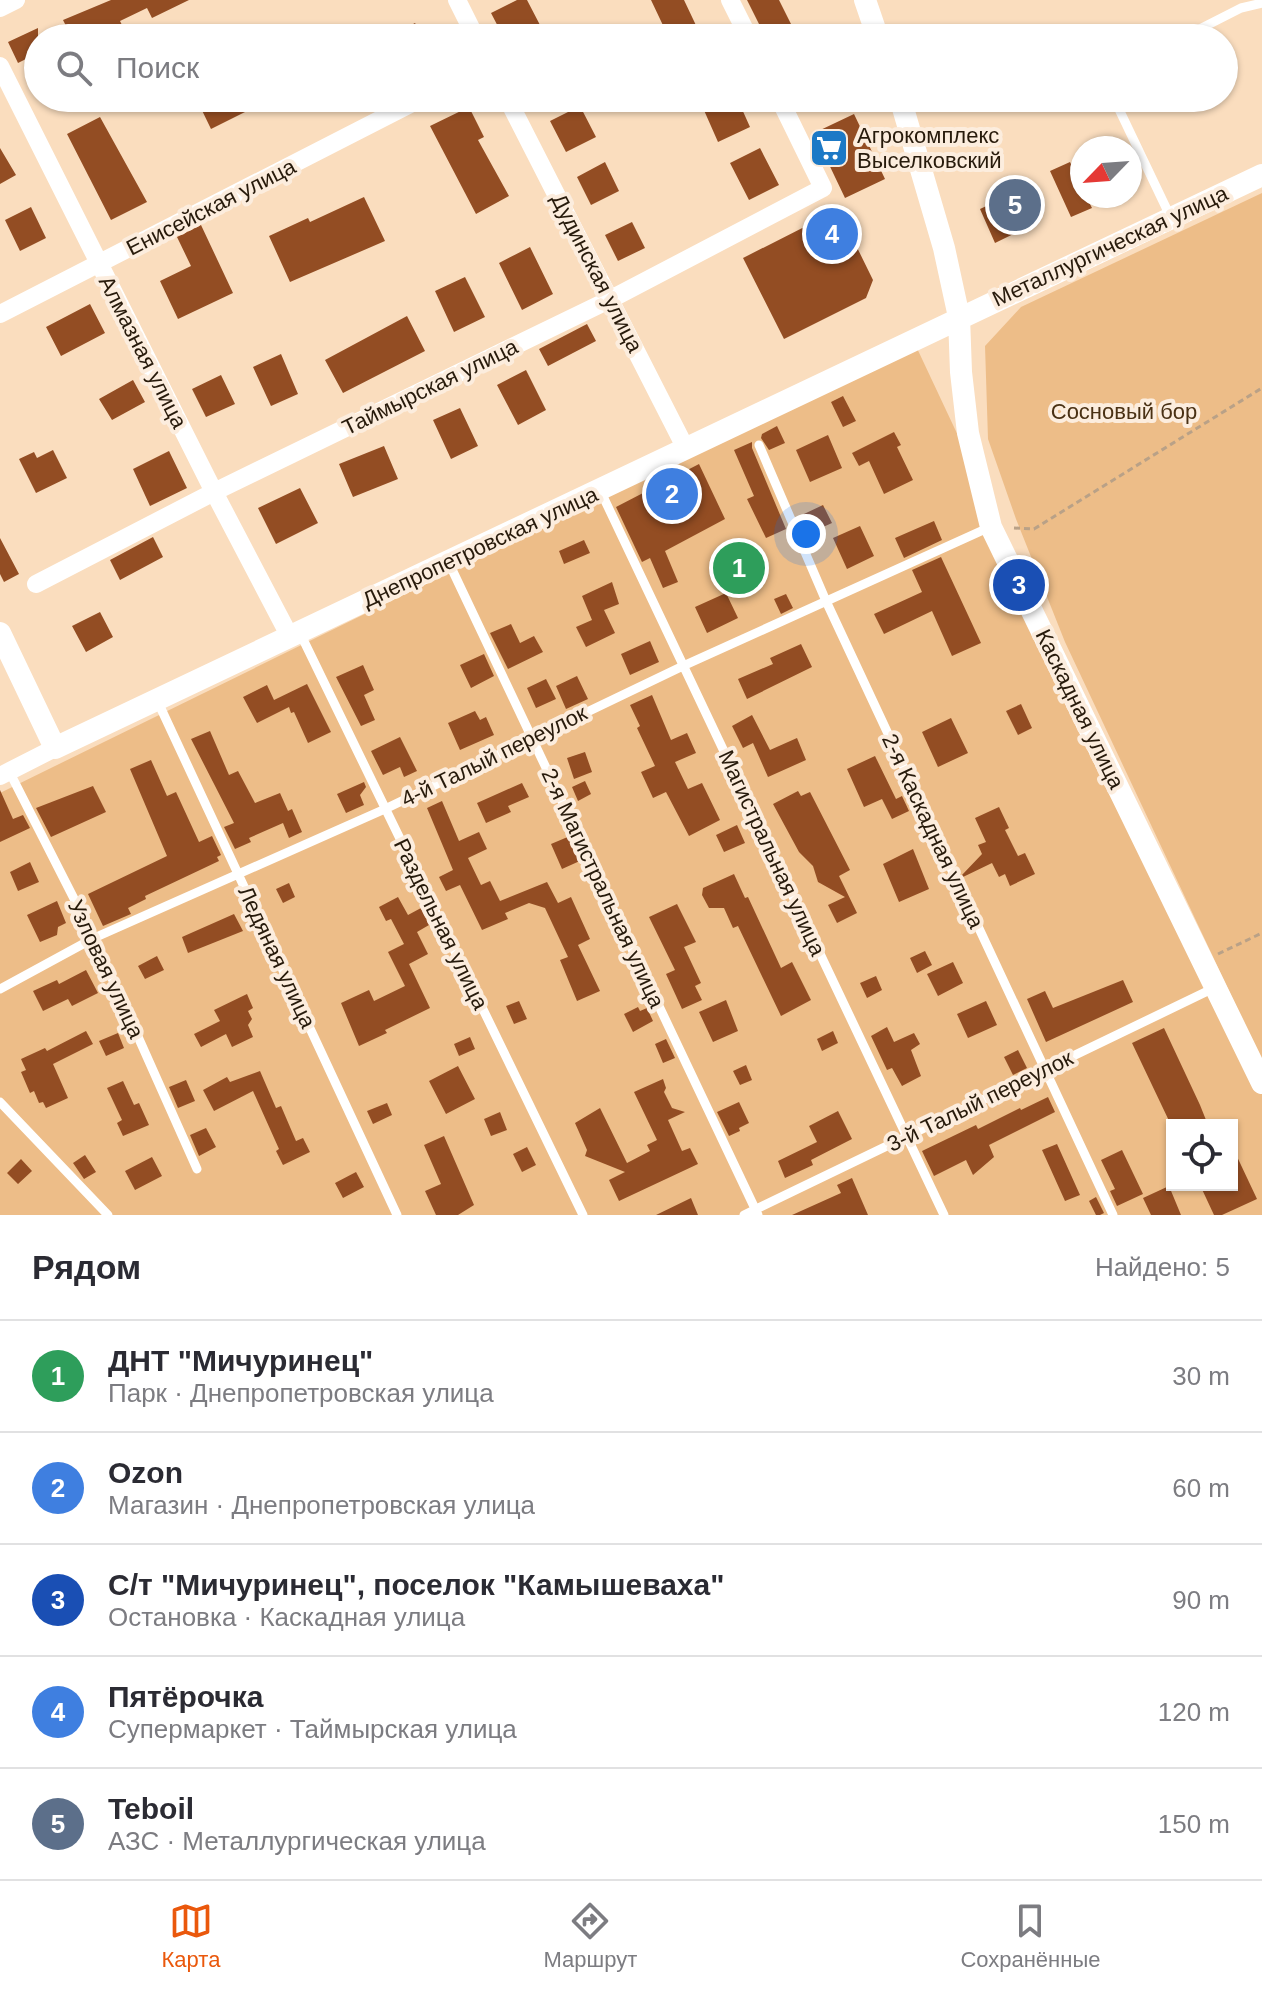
<!DOCTYPE html>
<html lang="ru">
<meta charset="utf-8">
<style>
body{margin:0;font-family:Helvetica,sans-serif;background:#f7f7f7;color:#2b2b33}
.controls{position:absolute;right:24px;bottom:24px;display:grid;overflow:hidden;border-radius:0px;box-shadow:0 2px 6px #0004}
.controls button{width:72px;height:72px;display:grid;place-items:center;padding:0;border:0;border-bottom:2px solid #e1e1e2;background:#fff;color:#2b2b33;font:40px sans-serif}
.compass{position:absolute;left:1070px;top:136px;width:72px;height:72px;border-radius:50%;background:#fff;box-shadow:0 2px 6px #0004;rotate:245deg}
.you{position:absolute;left:806px;top:534px;width:28px;height:28px;margin:-20px;border:6px solid #fff;border-radius:50%;background:#1a73e8;box-shadow:0 0 0 12px #1a73e833}
.badge{display:grid;place-items:center;width:52px;height:52px;border-radius:50%;background:#ea580c;color:#fff;font-size:26px;font-weight:700}
.pin{position:absolute;translate:-50% -50%;border:4px solid #fff;box-shadow:0 2px 8px #0006}
.list{margin:0;padding:0;list-style:none}
h2{display:flex;justify-content:space-between;align-items:center;height:104px;margin:0;padding:0 32px;font-size:34px}
h2 small{font-size:26px;font-weight:400;color:#7c7c81}
.list li{display:grid;grid-template-columns:52px 1fr auto;gap:24px;align-items:center;box-sizing:border-box;height:112px;padding:0 32px;border-top:2px solid #e1e1e2}
.list b{display:block;font-size:30px;white-space:nowrap}
.list p{margin:0;font-size:26px;white-space:nowrap;color:#7c7c81}
.list em{font-size:26px;font-style:normal;color:#7c7c81}
.icon{flex:none;width:44px;height:44px;fill:none;stroke:currentColor;stroke-width:2;stroke-linecap:round;stroke-linejoin:round}
.map{position:relative;flex:none;width:1262px;height:1215px;overflow:hidden}
.search{position:absolute;background:#fff;box-shadow:0 2px 6px #0004;left:24px;right:24px;top:24px;height:88px;display:flex;align-items:center;gap:20px;box-sizing:border-box;padding:0 28px;border-radius:44px;color:#7c7c81;font-size:30px}
.sheet{height:664px;background:#fff}
nav{display:flex;justify-content:space-around;align-items:center;box-sizing:border-box;height:112px;border-top:2px solid #e1e1e2;background:#fff;font-size:22px;color:#7c7c81}
nav a{display:grid;justify-items:center;gap:4px}
nav .on{color:#ea580c}
.map>svg:first-child{display:block}
.green{fill:#edbd88;fill-rule:evenodd}
.building{fill:#934d23}
.lines{fill:none;stroke-linecap:round;stroke-linejoin:round}
.path{stroke:#b9a187;stroke-width:3;stroke-dasharray:6 4;stroke-linecap:butt}
.service{stroke:#fff;stroke-width:9}
.minor{stroke:#fff;stroke-width:18}
.tertiary{stroke:#fff;stroke-width:22}
.labels{text-anchor:middle;dominant-baseline:central;stroke-width:8;stroke-linejoin:round;paint-order:stroke}
.poi-label{font-size:22px;fill:#271a0b;stroke:#fcedde;text-anchor:start}
.street-label{font-size:22px;fill:#271a0b;stroke:#fcedde}
.park-label{font-size:22px;fill:#4a3114;stroke:#fcedde}
</style>
<div class="map">
<svg width="1262" height="1215" viewBox="0 0 1262 1215">
<rect width="100%" height="100%" fill="#faddbe"/>
<path class="green" d="M1262 193V1061L1065 642 1016 519 988 439 985 346 1021 307Z
M915 344 1262 1083V1215H0V793ZM1172 1125H1232V1185H1172Z"/>
<path class="building" d="M111 0H189L152 18 147 8 120 21 126 33 115 38H72L63 20Z
M517 0H527L540 25 515 38H504L491 13Z
M651 0H684L702 38H669Z
M747 0H779L798 38H766Z
M415 23 424 38H387Z
M38 28V53L18 63 8 42Z
M196 98H241L247 111 211 129Z
M726 98H737L750 127 718 142 703 108Z
M580 106 596 137 566 152 550 121Z
M469 107 484 137 478 140 509 196 476 214 430 126Z
M854 114 885 179 845 198 814 133Z
M100 117 147 202 111 220 67 134Z
M0 148 16 175 0 184Z
M760 148 779 185 749 200 730 163Z
M605 162 619 191 591 205 577 177Z
M1070 162 1082 187V196H1086L1092 208 1071 217 1050 171Z
M1012 194 1028 227 995 243 980 209Z
M364 197 385 241 290 282 269 236 308 218 310 222Z
M31 207 46 238 20 251 5 220Z
M820 219 827 232 845 223 873 280 866 298 784 339 743 258Z
M632 222 645 248 618 261 605 235Z
M201 225 233 293 178 319 160 281 191 266 177 237Z
M530 247 553 294 522 310 499 263Z
M465 277 485 317 454 332 435 291Z
M90 304 105 333 61 356 46 327Z
M407 316 425 351 343 393 325 360Z
M587 324 596 341 548 366 539 349Z
M281 354 298 394 271 406 253 367Z
M526 370 546 410 518 425 497 385Z
M221 375 235 404 206 417 192 389Z
M133 380 145 402 112 420 99 399Z
M843 396 856 421 843 427 831 402Z
M460 408 478 446 451 459 433 420Z
M777 426 785 443 769 450 761 438 762 434Z
M894 432 901 445 897 447 913 480 884 494 869 461 859 466 852 453Z
M828 435 842 468 810 482 796 450Z
M752 442V448L786 529 766 538 747 499 754 496 734 450Z
M384 446 398 479 353 497 339 464Z
M53 450 67 478 36 493 19 459 34 452 37 458Z
M169 451 187 488 150 506 133 469Z
M699 464 725 519 665 551 678 582 663 588 650 558 642 562 616 507Z
M300 488 318 523 276 544 258 508Z
M823 505 832 523 812 532 804 514Z
M934 521 942 540 904 558 895 538Z
M860 526 874 556 847 569 833 538Z
M153 537 163 557 120 580 110 560Z
M0 538 19 574 4 582 0 574Z
M584 540 590 553 564 564 559 551Z
M941 557 981 643 952 656 932 611 884 634 874 614 922 592 912 570Z
M612 582 619 604 604 610 615 633 586 647 576 627 592 620 582 596Z
M726 593 738 618 707 633 695 607Z
M786 594 793 608 781 614 774 599Z
M100 612 113 637 86 652 72 626Z
M511 624 520 643 534 636 543 652 508 669 490 633Z
M650 641 659 662 630 675 621 654Z
M801 644 812 667 747 699 738 679 773 664 770 658Z
M484 654 494 676 471 688 460 665Z
M363 665 374 690 364 695 375 720 361 726 336 677Z
M577 676 588 699 566 709 556 686Z
M546 679 556 699 536 708 527 688Z
M307 684 331 732 308 743 294 712 291 713 289 707 257 723 243 697 267 685 274 700Z
M652 695 671 740 687 733 696 753 675 762 688 789 702 783 720 820 689 836 666 792 653 798 641 772 655 766 637 728 640 726 630 705Z
M1021 704 1032 728 1018 735 1006 711Z
M475 711 480 720 486 717 494 735 460 750 448 723Z
M752 715 770 750 797 738 806 760 768 777 753 743 743 748 732 726Z
M951 718 968 753 938 767 922 732Z
M210 731 229 775 238 771 255 803 280 793 288 811 292 809 302 832 289 838 283 823 249 838 251 842 235 849 224 827 234 823 191 739Z
M400 737 417 771 404 777 400 767 383 775 371 751Z
M585 752 592 772 574 779 567 758Z
M875 756 896 799 902 796 909 811 892 819 882 799 864 807 847 769Z
M151 760 167 796 176 792 199 842 212 836 221 855 217 857 219 861 145 896 146 899 128 908 131 914 103 926 88 894 167 856 130 769Z
M585 781 591 794 578 801 572 787Z
M364 782 366 787 360 795 364 805 346 813 337 794Z
M522 783 529 797 508 806 511 812 486 823 477 803Z
M93 786 106 812 51 837 36 808Z
M0 790 13 819 23 815 30 828 0 842Z
M798 791 801 796 810 792 850 870 839 876 857 913 837 923 828 905 845 897 818 882 813 866 799 852 773 804Z
M442 801 459 841 479 832 487 849 468 858 481 885 490 881 500 901 547 882 558 903 571 897 590 939 578 945 600 991 577 1001 560 960 568 957 545 908 529 903 505 913 508 919 482 930 460 885 446 891 439 877 453 870 427 808Z
M999 807 1009 828 1005 830 1018 856 1025 853 1035 874 1010 886 1005 874 999 877 992 863 963 877 962 875 982 854 978 845 986 842 975 818Z
M737 825 745 843 724 852 716 835Z
M570 836 582 860 562 869 551 844Z
M913 849 929 889 899 902 883 864Z
M30 862 39 882 18 891 10 872Z
M734 874 745 898 748 897 781 968 792 962 811 1000 781 1016 738 926 733 928 724 908H709L702 895 703 888Z
M289 883 295 897 283 903 276 889Z
M398 897 408 915 421 908 429 925 417 932 428 954 409 964 430 1008 385 1030 387 1033 359 1046 341 1003 369 990 374 1001 405 986 388 952 404 944 391 919 386 921 379 907Z
M57 901 66 923 58 927 57 935 40 942 27 915Z
M677 904 696 942 684 947 701 983 695 986 702 1000 682 1009 666 974 675 970 649 917Z
M234 914 243 931 188 953 182 937Z
M925 951 932 965 917 973 910 958Z
M157 956 164 970 145 979 138 966Z
M953 962 963 983 938 996 927 974Z
M86 970 98 993 72 1006 68 999 43 1011 33 991 57 980 59 984Z
M876 976 882 990 867 998 860 983Z
M1123 980 1133 1002 1046 1042 1027 999 1045 991 1053 1008Z
M247 994 253 1008 248 1011 252 1019 248 1025 253 1037 232 1047 226 1034 201 1047 194 1034 220 1021 214 1010Z
M726 1000 738 1031 713 1042 699 1012Z
M519 1001 527 1019 514 1024 506 1006Z
M986 1001 997 1025 968 1038 957 1014Z
M638 1007 640 1011 647 1008 653 1021 633 1032 624 1014Z
M887 1027 894 1042 914 1033 920 1044 911 1050 921 1076 902 1086 892 1068 887 1070 871 1036Z
M1164 1028 1200 1105 1208 1125H1171L1132 1043Z
M86 1031 93 1044 53 1064 68 1098 46 1108 43 1102 39 1103 34 1091 30 1093 21 1072 26 1070 21 1059 45 1048 47 1051Z
M833 1031 838 1043 822 1051 817 1039Z
M118 1033 124 1048 106 1056 99 1041Z
M470 1037 475 1049 459 1056 454 1044Z
M666 1039 675 1058 663 1063 655 1044Z
M1018 1050 1027 1068 1013 1075 1004 1057Z
M746 1065 752 1080 740 1085 733 1071Z
M458 1066 475 1099 446 1114 429 1081Z
M260 1071 276 1108 281 1106 296 1141 303 1138 310 1152 283 1165 276 1151 279 1149 253 1091 214 1111 203 1090 227 1077 230 1082Z
M663 1079 666 1088 664 1092 672 1108 685 1112 668 1120 682 1151 690 1148 698 1164 619 1201 609 1180 625 1172 585 1156 587 1150 575 1123 600 1108 627 1163 650 1151 647 1145 657 1140 634 1092Z
M186 1080 195 1101 178 1108 169 1087Z
M123 1081 134 1105 139 1103 149 1125 123 1136 117 1123 122 1120 107 1088Z
M1048 1097 1055 1112 989 1145 994 1157 973 1175 966 1160 934 1176 922 1151 976 1125 978 1129 1020 1108 1021 1110Z
M739 1102 749 1123 739 1128 740 1131 729 1136 717 1112Z
M387 1103 392 1115 373 1124 367 1111Z
M838 1111 852 1139 811 1160 813 1165 785 1178 778 1161 817 1142 809 1126Z
M500 1112 507 1130 491 1136 484 1119Z
M206 1128 216 1147 199 1156 190 1135Z
M444 1136 474 1205 458 1215H436L425 1191 441 1184 424 1145Z
M1057 1144 1080 1195 1065 1201 1042 1150Z
M1232 1146 1257 1199 1222 1215H1214L1200 1185H1232Z
M527 1147 536 1165 522 1172 513 1154Z
M1122 1150 1143 1194 1117 1206 1110 1191 1115 1189 1101 1160Z
M85 1155 96 1172 84 1179 73 1163Z
M152 1157 162 1176 135 1190 125 1171Z
M21 1159 32 1171 18 1184 7 1173Z
M356 1172 364 1187 343 1198 335 1183Z
M852 1178 868 1215H792L841 1193 837 1185Z
M1169 1186 1181 1215H1151L1143 1198Z
M1096 1197 1104 1213 1100 1215H1096L1089 1201Z
M691 1198 698 1215H656Z"/>
<g class="lines">
<path class="path" d="M1014 528 1034 529 1262 388
M1218 954 1262 933"/>
<path class="service" d="M1182 38 1241 8 1262 3
M1117 98V105L1171 218
M759 445 826 601 1113 1215
M600 490 944 1215
M448 561 758 1215
M300 633 583 1215
M157 700 397 1215
M9 771 94 938 197 1169
M0 989 94 938 385 809 683 666 990 527
M0 1102 108 1215
M744 1215 1216 987"/>
<path class="minor" d="M457 0 476 38
M730 0 749 38
M0 8 16 0
M0 66 214 492 290 637
M507 98 686 449
M0 314 422 98
M36 584 214 492 611 299 823 188 779 98
M0 776 55 748"/>
<path class="tertiary" d="M865 0 878 38
M900 98 944 248 959 317 961 372 968 433 991 527 1262 1083
M0 633 55 748 1262 175"/>
</g>
<defs>
<g id="supermarket-square" transform="scale(2)"><rect x="-9" y="-9" width="18" height="18" rx="4" fill="#1c79c6" stroke="#fcedde"/><path d="M-6-5.5h2.5l.6 2H6L4.5 2H-2.5L-4.4-4H-6ZM-1.5 3.2a1.3 1.3 0 1 0 .1 0ZM3 3.2a1.3 1.3 0 1 0 .1 0Z" fill="#fff"/></g>
</defs>
<g fill-rule="evenodd">
<use href="#supermarket-square" x="829" y="148"/>
</g>
<g class="labels">
<g class="poi-label">
<text x="857" y="135">Агрокомплекс<tspan x="857" dy="25">Выселковский</tspan></text>
</g>
<g class="street-label">
<text transform="translate(211 207) rotate(-27)">Енисейская улица</text>
<text transform="translate(1110 246) rotate(-25)">Металлургическая улица</text>
<text transform="translate(597 273) rotate(63)">Дудинская улица</text>
<text transform="translate(143 352) rotate(63)">Алмазная улица</text>
<text transform="translate(430 387) rotate(-26)">Таймырская улица</text>
<text transform="translate(480 547) rotate(-25)">Днепропетровская улица</text>
<text transform="translate(1080 709) rotate(64)">Каскадная улица</text>
<text transform="translate(494 756) rotate(-26)">4-й Талый переулок</text>
<text transform="translate(933 831) rotate(65)">2-я Каскадная улица</text>
<text transform="translate(772 853) rotate(65)">Магистральная улица</text>
<text transform="translate(603 888) rotate(65)">2-я Магистральная улица</text>
<text transform="translate(441 924) rotate(64)">Раздельная улица</text>
<text transform="translate(277 957) rotate(65)">Ледяная улица</text>
<text transform="translate(106 969) rotate(65)">Узловая улица</text>
<text transform="translate(980 1101) rotate(-26)">3-й Талый переулок</text>
</g>
<g class="park-label">
<text x="1124" y="411">Сосновый бор</text>
</g>
</g>
</svg>
<div class="controls">
<button><svg class="icon" aria-label="locate" viewBox="0 0 24 24"><circle cx="12" cy="12" r="6"/><path d="M12 2v4M12 18v4M2 12h4M18 12h4"/></svg></button>
</div>
<svg class="compass" viewBox="-18 -18 36 36"><path d="M0-13l5 13h-10z" fill="#e53935"/><path d="M0 13l5-13h-10z" fill="#7c7c81"/></svg>
<div class="you"></div>
<div class="pin badge" style="left:739px;top:568px;background:#2e9e5b">1</div>
<div class="pin badge" style="left:672px;top:494px;background:#3f7fe0">2</div>
<div class="pin badge" style="left:1019px;top:585px;background:#1a4fb4">3</div>
<div class="pin badge" style="left:832px;top:234px;background:#3f7fe0">4</div>
<div class="pin badge" style="left:1015px;top:205px;background:#5c6f8a">5</div>
<div class="search"><svg class="icon" aria-label="search" viewBox="0 0 24 24"><circle cx="10" cy="10" r="6"/><path d="M15 15l6 6"/></svg>Поиск</div>
</div>
<section class="sheet">
<h2>Рядом<small>Найдено: 5</small></h2>
<ul class="list">
<li><span class="badge" style="background:#2e9e5b">1</span><div><b>ДНТ &quot;Мичуринец&quot;</b><p>Парк · Днепропетровская улица</p></div><em>30 m</em></li>
<li><span class="badge" style="background:#3f7fe0">2</span><div><b>Ozon</b><p>Магазин · Днепропетровская улица</p></div><em>60 m</em></li>
<li><span class="badge" style="background:#1a4fb4">3</span><div><b>С/т &quot;Мичуринец&quot;, поселок &quot;Камышеваха&quot;</b><p>Остановка · Каскадная улица</p></div><em>90 m</em></li>
<li><span class="badge" style="background:#3f7fe0">4</span><div><b>Пятёрочка</b><p>Супермаркет · Таймырская улица</p></div><em>120 m</em></li>
<li><span class="badge" style="background:#5c6f8a">5</span><div><b>Teboil</b><p>АЗС · Металлургическая улица</p></div><em>150 m</em></li>
</ul>
</section>
<nav>
<a class="on"><svg class="icon" aria-label="map" viewBox="0 0 24 24"><path d="M3 6l6-2 6 2 6-2v14l-6 2-6-2-6 2zM9 4v14M15 6v14"/></svg>Карта</a>
<a><svg class="icon" aria-label="directions" viewBox="0 0 24 24"><path d="M12 3l9 9-9 9-9-9zM9 14v-3h6M13 9l2 2-2 2"/></svg>Маршрут</a>
<a><svg class="icon" aria-label="saved" viewBox="0 0 24 24"><path d="M7 4h10v16l-5-4-5 4z"/></svg>Сохранённые</a>
</nav>
